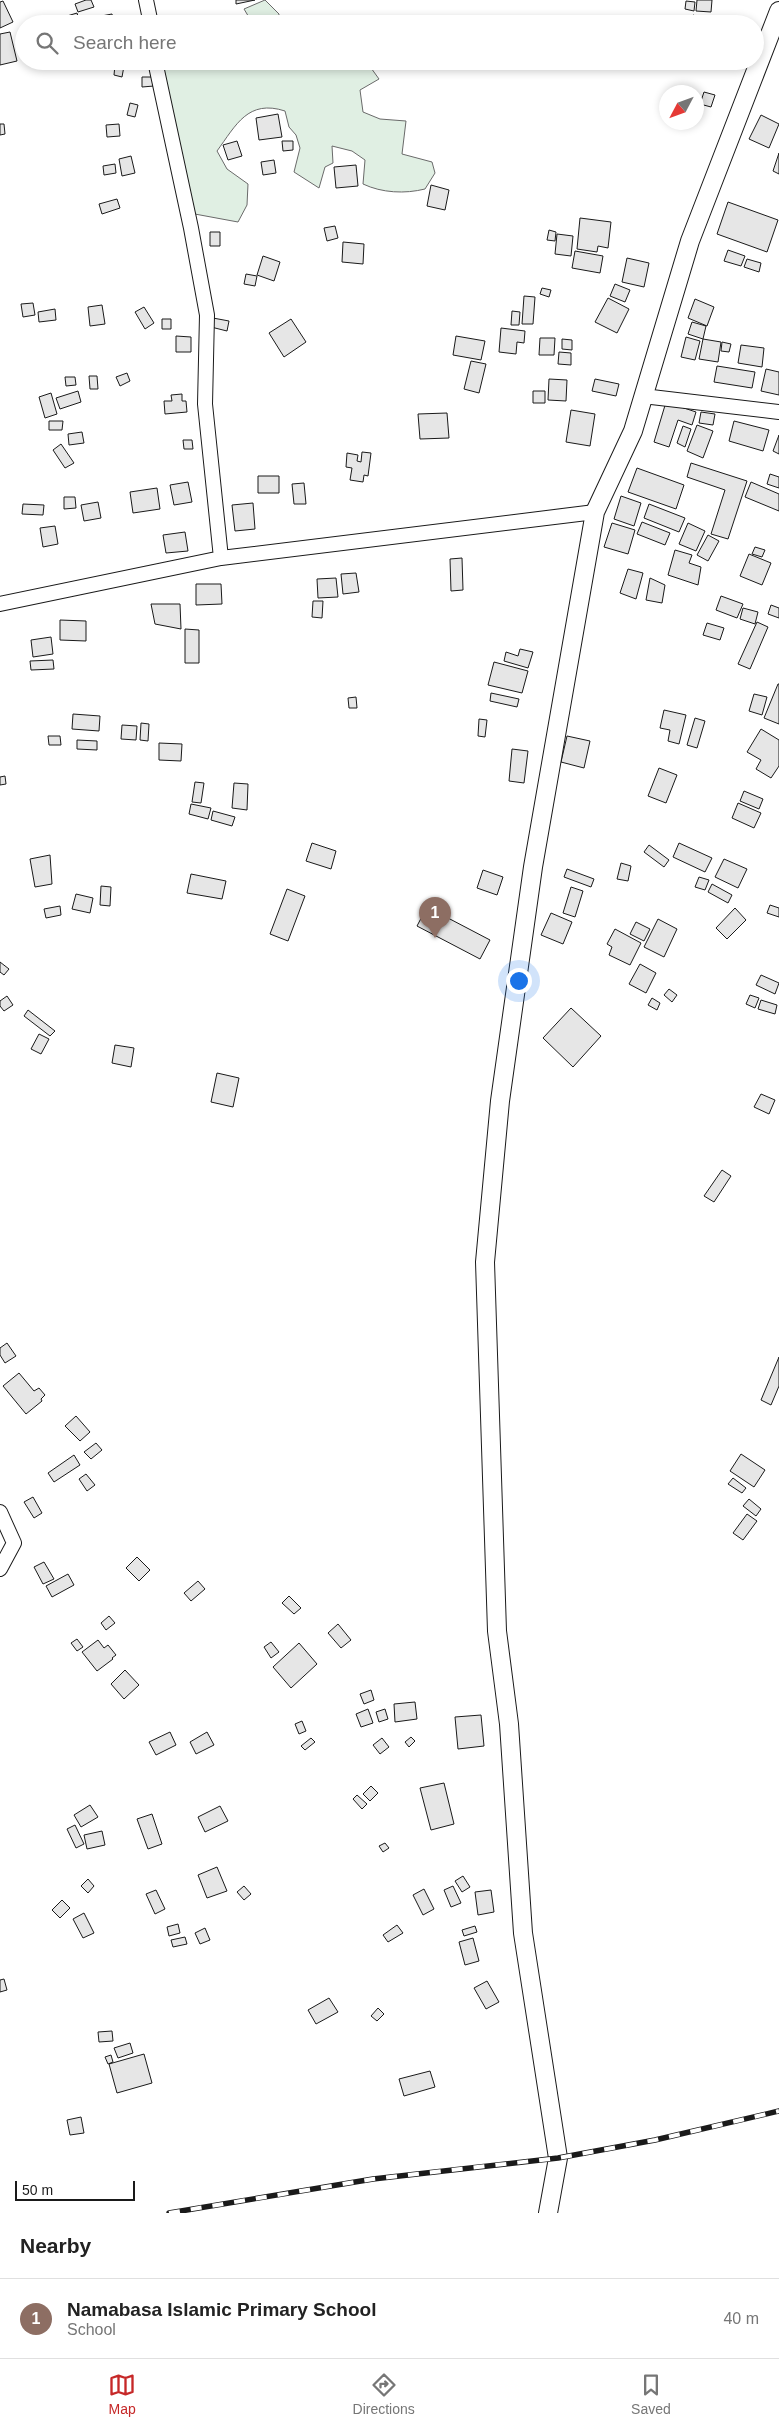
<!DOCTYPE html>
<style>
body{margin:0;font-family:Arial,sans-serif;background:#f2f2f2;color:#222}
.compass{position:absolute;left:659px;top:85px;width:45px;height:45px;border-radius:50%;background:#fff;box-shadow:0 2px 8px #0003;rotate:229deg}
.scale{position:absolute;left:15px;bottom:12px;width:120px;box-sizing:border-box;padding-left:5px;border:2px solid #1a1a1a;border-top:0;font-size:14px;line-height:18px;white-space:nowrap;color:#1a1a1a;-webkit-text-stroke:4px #fff;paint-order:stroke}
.you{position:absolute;left:518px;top:980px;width:18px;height:18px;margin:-12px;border:4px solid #fff;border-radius:50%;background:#1a73e8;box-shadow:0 0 0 8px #1a73e833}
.badge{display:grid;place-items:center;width:32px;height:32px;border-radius:50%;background:#c62828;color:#fff;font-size:16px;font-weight:700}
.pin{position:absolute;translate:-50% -41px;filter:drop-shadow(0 1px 2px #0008)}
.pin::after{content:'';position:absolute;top:26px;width:18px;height:15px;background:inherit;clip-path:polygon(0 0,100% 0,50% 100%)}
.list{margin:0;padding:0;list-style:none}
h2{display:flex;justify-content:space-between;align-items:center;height:65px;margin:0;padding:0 20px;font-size:21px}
h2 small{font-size:16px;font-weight:400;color:#767676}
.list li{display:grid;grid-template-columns:32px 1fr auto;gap:15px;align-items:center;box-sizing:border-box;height:80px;padding:0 20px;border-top:1px solid #e0e0e0}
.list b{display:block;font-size:19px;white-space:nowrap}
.list p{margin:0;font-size:16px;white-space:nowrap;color:#767676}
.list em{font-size:16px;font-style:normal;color:#767676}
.icon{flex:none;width:28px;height:28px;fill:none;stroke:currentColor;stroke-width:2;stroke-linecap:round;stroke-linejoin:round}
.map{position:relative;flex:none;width:779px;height:2213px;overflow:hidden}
.search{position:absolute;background:#fff;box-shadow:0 2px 8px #0003;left:15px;right:15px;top:15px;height:55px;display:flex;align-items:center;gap:12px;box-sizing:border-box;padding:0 18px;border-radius:28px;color:#767676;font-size:19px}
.sheet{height:145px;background:#fff}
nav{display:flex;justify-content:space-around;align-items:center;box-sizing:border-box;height:70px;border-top:1px solid #e0e0e0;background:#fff;font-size:14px;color:#767676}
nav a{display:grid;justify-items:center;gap:2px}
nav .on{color:#c62828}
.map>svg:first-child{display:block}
.green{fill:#e0efe3;stroke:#6a6a6a}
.building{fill:#e6e6e6;stroke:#1a1a1a}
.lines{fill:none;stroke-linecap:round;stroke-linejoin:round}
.minor-casing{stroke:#1a1a1a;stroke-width:16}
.tertiary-casing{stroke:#1a1a1a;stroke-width:20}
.minor{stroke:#fff;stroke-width:14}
.tertiary{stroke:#fff;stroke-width:18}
.rail-casing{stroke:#1a1a1a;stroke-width:5.5}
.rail{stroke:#fff;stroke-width:4;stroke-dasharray:11;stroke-linecap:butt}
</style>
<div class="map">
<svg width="779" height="2213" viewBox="0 0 779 2213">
<rect width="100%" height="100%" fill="#fff"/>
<path class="green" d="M265 0 279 14 278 24H253L244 9Z
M164 61H366L379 79 360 90 363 112 380 119 406 121 402 154 432 162 435 173 425 189C405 194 382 193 363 184L365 160 352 151 332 146 333 163 325 167 319 188 294 172 300 148 296 135 289 127 285 111C248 99 236 125 217 151L227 169 248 184 247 205 238 222 184 212 160 80Z"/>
<path class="building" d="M86 0H91L94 7 78 12 75 4Z
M236 0H255L236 4Z
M697 0H712L711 12 696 11Z
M3 1 13 22 0 28V2Z
M686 1 695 2 694 11 685 9Z
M77 13 80 23 69 24 67 16Z
M112 14 114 24H97L96 17Z
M693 15 705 19 704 24H690Z
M10 32 17 61 0 65V34Z
M115 65 124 66 122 77 114 75Z
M142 77H154V86L142 87Z
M704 92 715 95 711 107 700 104Z
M130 103 138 105 135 117 127 115Z
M278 114 282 137 259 140 256 118Z
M761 115 779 124 769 148 749 139Z
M0 124H4L5 134 0 135Z
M119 124 120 136 107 137 106 125Z
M237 141 242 156 228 160 223 145Z
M282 141H293V150L283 151Z
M779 153V174L773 171Z
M131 156 135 173 122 176 119 159Z
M274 160 276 173 263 175 261 162Z
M115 164 116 173 104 175 103 166Z
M356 165 358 186 336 188 334 167Z
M431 185 449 190 445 210 427 206Z
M117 199 120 208 102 214 99 204Z
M728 202 778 220 767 252 717 234Z
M580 218 611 222 608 248 598 246 597 252 577 249Z
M335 226 338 238 327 241 324 228Z
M549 230 556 232 555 241 547 240Z
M210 232H220V246H210Z
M557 234 573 236 571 256 555 254Z
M343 242 364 244 363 264 342 262Z
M728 250 745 256 741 266 724 261Z
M575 251 603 256 600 273 572 268Z
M263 256 280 262 274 281 257 275Z
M627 258 649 263 644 287 622 282Z
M747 259 761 263 759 272 744 267Z
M246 274 257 276 255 286 244 284Z
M615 284 630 290 625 302 610 296Z
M542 288 551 290 549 297 540 294Z
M524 296 535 297 533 324H522Z
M608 298 629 309 617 333 595 322Z
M695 299 714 307 707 326 688 318Z
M33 303 35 315 23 317 21 304Z
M102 305 105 324 90 326 88 307Z
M144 307 154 323 145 329 135 312Z
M55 309 56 320 39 322 38 312Z
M512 311 520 312 519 325H511Z
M213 318 229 321 227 331 211 327Z
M162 319H171V329H162Z
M291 319 306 342 284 357 269 333Z
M692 322 706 326 703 339 688 334Z
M501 328 525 331 524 343 517 342 516 354 499 352Z
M176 336 191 337V352H176Z
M456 336 485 341 481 360 453 355Z
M686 337 700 341 695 360 681 357Z
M540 338H555L554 355H539Z
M562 339 572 340V350L562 349Z
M703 339 721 342 718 362 699 359Z
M722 342 731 344 729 352 721 351Z
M741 345 764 348 762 367 738 363Z
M559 352 571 353V365L558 364Z
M471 361 486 364 479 393 464 389Z
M717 366 755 372 752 388 714 382Z
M766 369 779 372V395L761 391Z
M127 373 130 381 120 386 116 377Z
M89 376H97L98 389H90Z
M65 377H75L76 385 66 386Z
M549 379 567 380 566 401 548 400Z
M595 379 619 384 616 396 592 391Z
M78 391 81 402 60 409 56 398Z
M533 391H545V403H533Z
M51 393 57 414 45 418 39 397Z
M182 394V401H186L187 412 165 414 164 401H172L171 395Z
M666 402 696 412 692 425 678 420 669 447 654 442Z
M571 410 595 414 590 446 566 442Z
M701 412 715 414 713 425 699 423Z
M447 413 449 438 420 439 418 414Z
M49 421H63L62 430H49Z
M734 421 769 430 763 451 729 441Z
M697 425 713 431 703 458 687 451Z
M683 426 691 429 685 447 677 443Z
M82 432 84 443 69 445 68 434Z
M779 435V454L773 451Z
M183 440H192L193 449H184Z
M61 444 74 463 65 468 53 450Z
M362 452 371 453 368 476 364 475 363 482 350 480 352 468 346 467 347 453 358 455 357 461 361 462Z
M691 463 747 481 728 539 711 534 725 490 687 477Z
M637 468 684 485 676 509 628 492Z
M770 474 779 477V488L767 484Z
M258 476H279V493H258Z
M188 482 192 502 174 505 170 485Z
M751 482 779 494V511L745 497Z
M304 483 306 504H294L292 484Z
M157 488 160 509 133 513 130 492Z
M621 496 641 503 634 526 614 519Z
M64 497H75L76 508 64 509Z
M98 502 101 518 84 521 81 505Z
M253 503 255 529 235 531 232 505Z
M23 504 44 505 43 515 22 514Z
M649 504 685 518 679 532 644 518Z
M642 522 670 533 665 545 637 534Z
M612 523 635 530 628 554 604 547Z
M688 523 705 531 696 551 679 544Z
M55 526 58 544 43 547 40 528Z
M185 532 188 551 166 553 163 535Z
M708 535 719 541 708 561 697 555Z
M755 547 765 550 762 557 752 554Z
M675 550 692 555 689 563 701 567 698 585 668 575Z
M749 554 771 563 762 585 740 576Z
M462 558 463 590 451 591 450 559Z
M628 569 643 573 636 599 620 593Z
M356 573 359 592 343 594 341 574Z
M336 578 338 597 318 598 317 579Z
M650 578 665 585 662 603 646 600Z
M196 584H221L222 604 196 605Z
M721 596 743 604 737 618 716 610Z
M313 601H323L322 618 312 617Z
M151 604H180L181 629 155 624Z
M771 605 779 608V618L768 614Z
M743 608 758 612 755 624 740 619Z
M60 620 86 621V641L60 640Z
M757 622 768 627 750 669 738 664Z
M707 623 724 628 720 640 703 635Z
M185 629 199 630V663H185Z
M51 637 53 654 33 657 31 640Z
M520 649 533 652 528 668 504 661 506 652 518 656Z
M53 660 54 669 31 670 30 661Z
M494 662 528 671 522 693 488 685Z
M778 684H779V724L764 718Z
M491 693 519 699 517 707 490 701Z
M754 694 767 697 762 715 749 711Z
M356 697 357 708H349L348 698Z
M664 710 686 715 679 744 668 741 670 730 660 728Z
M73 714 100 716 99 731 72 729Z
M695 718 705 721 697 748 687 745Z
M479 719 487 720 485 737 478 736Z
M141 723 149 724 148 741 140 740Z
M122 725 137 726 136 740 121 739Z
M761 729 779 740V766L771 778 756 769 761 760 747 752Z
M48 736H60L61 745H49Z
M567 736 590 741 584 768 561 762Z
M77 740 97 741V750L77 749Z
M159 743 182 744 181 761 159 760Z
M512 749 528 751 524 783 509 781Z
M659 768 677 775 666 803 648 796Z
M5 776 6 784 0 785V777Z
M195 782 204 783 201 803 192 802Z
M234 783 248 784 247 810 232 808Z
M744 791 763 799 759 809 740 801Z
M738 803 761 813 754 828 732 818Z
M191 804 211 808 208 819 189 814Z
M213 811 235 817 232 826 211 820Z
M312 843 336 851 331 869 306 861Z
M679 843 712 858 705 872 673 857Z
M649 845 669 860 664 867 644 852Z
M50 855 52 884 35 887 30 859Z
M724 859 747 869 738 888 715 877Z
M621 863 631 866 628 881 617 879Z
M567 869 594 879 591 887 564 877Z
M483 870 503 877 497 895 477 888Z
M191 874 226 881 222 899 187 893Z
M699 877 709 880 705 890 695 887Z
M712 884 732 895 728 903 708 892Z
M101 886 111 887 110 906 100 905Z
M571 887 583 891 575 917 563 913Z
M287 889 305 896 288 941 270 934Z
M76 894 93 898 90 913 72 909Z
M770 905 779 908V917L767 913Z
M60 906 61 915 46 918 44 909Z
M427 907 490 940 480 959 417 926Z
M735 908 746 920 727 939 716 928Z
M551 913 572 922 563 944 541 935Z
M658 919 677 929 664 957 644 947Z
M636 922 650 929 644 941 630 934Z
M615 929 641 943 630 965 609 955 612 947 607 944Z
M0 962 9 969 4 975 0 972Z
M640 964 656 973 646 993 629 984Z
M761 975 779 983 775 994 756 985Z
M669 989 677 995 672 1002 664 995Z
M750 995 759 998 755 1008 746 1004Z
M7 996 13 1005 4 1011 0 1006V1001Z
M652 998 660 1003 657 1010 648 1005Z
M761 1000 777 1005 775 1014 758 1009Z
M571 1008 601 1036 573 1067 543 1038Z
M28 1010 55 1031 50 1036 24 1016Z
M39 1034 49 1039 41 1054 31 1049Z
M115 1045 134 1048 131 1067 112 1063Z
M217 1073 239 1078 233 1107 211 1102Z
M761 1094 775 1100 769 1114 754 1107Z
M722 1170 731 1176 714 1202 704 1196Z
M7 1343 16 1356 5 1363 0 1355V1348Z
M779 1357V1386L771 1405 761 1400Z
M19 1373 34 1391 39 1388 45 1395 41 1399 42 1401 26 1414 3 1386Z
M76 1416 90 1432 80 1441 65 1426Z
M96 1443 102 1450 91 1459 84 1452Z
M741 1454 765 1470 754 1487 730 1471Z
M74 1455 80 1465 54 1482 48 1473Z
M86 1474 95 1485 87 1491 79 1479Z
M733 1478 746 1488 742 1493 728 1484Z
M33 1497 42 1513 34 1518 24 1502Z
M749 1499 761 1509 756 1516 743 1506Z
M747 1514 757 1521 743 1540 733 1533Z
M137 1557 150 1570 139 1581 126 1568Z
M44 1562 54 1579 43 1584 34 1567Z
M68 1574 74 1585 52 1597 46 1586Z
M198 1581 205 1589 191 1601 184 1593Z
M289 1596 301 1608 294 1614 282 1603Z
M109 1616 115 1623 106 1630 101 1623Z
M338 1624 351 1640 341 1648 328 1633Z
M77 1639 83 1647 77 1651 71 1643Z
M98 1640 104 1648 108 1645 116 1655 112 1658 113 1659 97 1671 82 1652Z
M271 1642 279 1652 271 1658 264 1647Z
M299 1643 317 1664 291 1688 273 1667Z
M125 1670 139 1685 124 1699 111 1684Z
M371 1690 374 1700 364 1704 360 1694Z
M415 1702 417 1719 395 1722 394 1704Z
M368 1709 373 1723 361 1727 356 1714Z
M385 1709 388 1719 379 1722 376 1712Z
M481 1715 484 1746 458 1749 455 1717Z
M302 1721 306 1731 299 1734 295 1724Z
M170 1732 176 1745 156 1755 149 1742Z
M207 1732 214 1745 196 1754 190 1742Z
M411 1737 415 1741 409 1747 405 1742Z
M311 1738 315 1742 305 1750 301 1746Z
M382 1738 389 1747 380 1754 373 1745Z
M444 1783 454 1824 431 1830 420 1788Z
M371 1786 378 1793 370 1801 363 1794Z
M357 1795 367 1804 362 1809 353 1799Z
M90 1805 98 1817 81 1827 74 1815Z
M220 1806 228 1821 205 1832 198 1817Z
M152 1814 162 1844 148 1849 137 1819Z
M75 1825 84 1844 76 1848 67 1829Z
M102 1831 105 1845 87 1849 84 1835Z
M385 1843 389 1848 383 1852 379 1846Z
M217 1867 227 1891 207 1898 198 1875Z
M463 1876 470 1887 462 1892 455 1881Z
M88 1879 94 1886 88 1893 81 1886Z
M244 1886 251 1894 244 1900 237 1892Z
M453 1886 461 1903 451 1907 444 1890Z
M424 1889 434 1909 423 1915 413 1895Z
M156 1890 165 1909 155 1914 146 1894Z
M491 1890 494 1912 478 1915 475 1892Z
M62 1900 70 1908 60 1918 52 1910Z
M84 1913 94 1933 83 1938 73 1919Z
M178 1924 180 1933 169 1936 167 1927Z
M397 1925 403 1933 388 1942 383 1935Z
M475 1926 477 1932 464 1936 462 1930Z
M205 1928 210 1940 200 1944 195 1933Z
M185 1937 187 1944 173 1947 171 1940Z
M473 1938 479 1961 465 1965 459 1942Z
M4 1979 7 1990 0 1992V1980Z
M487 1981 499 2002 486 2009 474 1988Z
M329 1998 338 2012 316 2024 308 2010Z
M378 2008 384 2014 377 2021 371 2016Z
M112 2031 113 2041 99 2042 98 2032Z
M130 2043 133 2053 118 2058 114 2048Z
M144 2054 152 2083 117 2093 109 2064Z
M111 2055 113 2062 108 2064 105 2057Z
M430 2071 435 2087 404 2096 399 2079Z
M81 2117 84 2133 70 2135 67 2120Z"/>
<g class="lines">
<g class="minor-casing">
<path id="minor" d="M146 0 151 24
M155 61 191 228 207 315 205 404 221 558
M643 396 779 412
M0 604 221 558 595 512
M0 1512 14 1543 0 1569"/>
</g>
<g class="tertiary-casing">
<path id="tertiary" d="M548 2213 558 2158 523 1933 509 1724 497 1631 485 1262 500 1101 533 867 595 512 633 431 690 241 779 11"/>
</g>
<use href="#minor" class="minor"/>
<use href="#tertiary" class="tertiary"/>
<g class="rail-casing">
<path id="rail" d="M169 2213 373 2179 558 2158 655 2140 779 2111"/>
</g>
<use href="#rail" class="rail"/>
</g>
</svg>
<svg class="compass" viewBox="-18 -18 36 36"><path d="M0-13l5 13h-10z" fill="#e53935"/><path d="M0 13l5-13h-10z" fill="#767676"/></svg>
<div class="scale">50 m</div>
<div class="you"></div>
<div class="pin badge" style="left:435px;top:938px;background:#8d6e63">1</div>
<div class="search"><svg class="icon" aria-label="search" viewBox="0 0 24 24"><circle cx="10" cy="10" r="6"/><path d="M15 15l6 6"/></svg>Search here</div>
</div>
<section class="sheet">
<h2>Nearby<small></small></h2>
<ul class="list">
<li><span class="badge" style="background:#8d6e63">1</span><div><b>Namabasa Islamic Primary School</b><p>School</p></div><em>40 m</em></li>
</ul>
</section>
<nav>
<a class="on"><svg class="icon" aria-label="map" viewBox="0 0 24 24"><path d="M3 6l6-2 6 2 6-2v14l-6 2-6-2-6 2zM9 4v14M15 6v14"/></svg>Map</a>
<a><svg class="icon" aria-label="directions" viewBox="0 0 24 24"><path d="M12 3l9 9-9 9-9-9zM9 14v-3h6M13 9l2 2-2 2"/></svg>Directions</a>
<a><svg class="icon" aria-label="saved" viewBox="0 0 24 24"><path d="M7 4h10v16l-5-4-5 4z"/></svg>Saved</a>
</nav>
